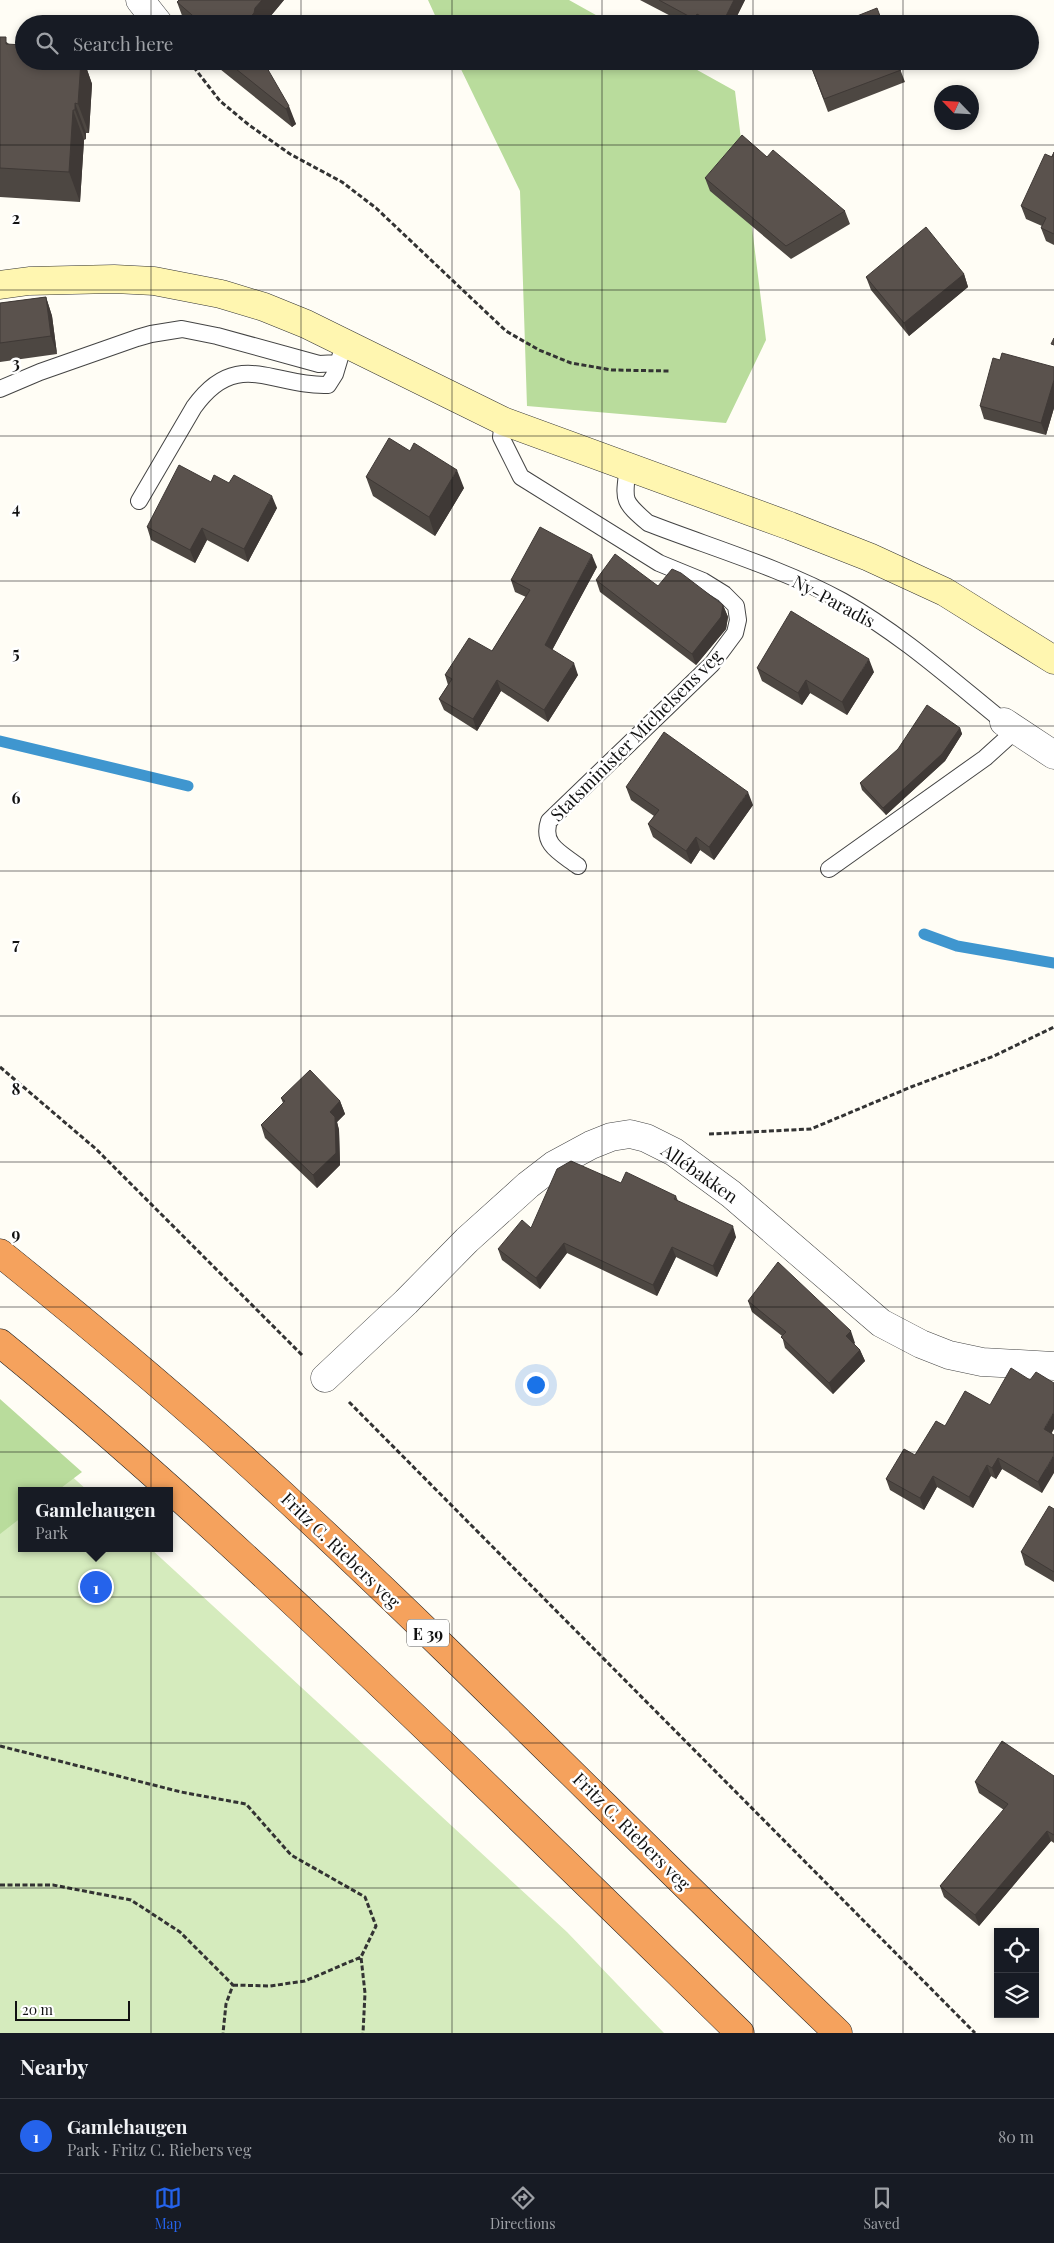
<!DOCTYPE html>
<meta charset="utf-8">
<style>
body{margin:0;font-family:"Playfair Display",serif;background:#242831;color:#f1f3f6}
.controls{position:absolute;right:15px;bottom:15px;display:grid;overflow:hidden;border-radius:0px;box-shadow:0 2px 8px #0003}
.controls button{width:45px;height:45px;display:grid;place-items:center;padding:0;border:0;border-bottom:1px solid #363941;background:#171b24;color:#f1f3f6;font:25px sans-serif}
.compass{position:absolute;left:934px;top:85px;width:45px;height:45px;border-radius:50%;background:#171b24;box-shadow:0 2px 8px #0003;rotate:295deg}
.scale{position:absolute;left:15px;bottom:12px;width:115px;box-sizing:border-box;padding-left:5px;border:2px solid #111;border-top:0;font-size:14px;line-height:18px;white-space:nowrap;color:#111;-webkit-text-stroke:4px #fff;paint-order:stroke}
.you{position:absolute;left:535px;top:1384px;width:18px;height:18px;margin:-12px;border:4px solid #fff;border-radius:50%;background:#1a73e8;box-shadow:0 0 0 8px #1a73e833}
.badge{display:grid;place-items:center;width:32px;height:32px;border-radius:50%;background:#2563eb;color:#fff;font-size:16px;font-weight:700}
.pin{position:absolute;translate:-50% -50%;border:2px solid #fff;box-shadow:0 1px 5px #0006}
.popup{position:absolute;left:18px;top:1487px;width:155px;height:65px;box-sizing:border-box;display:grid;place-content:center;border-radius:0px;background:#171b24;filter:drop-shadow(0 1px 4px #0005);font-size:16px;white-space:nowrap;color:#9ea1a6}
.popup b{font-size:19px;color:#f1f3f6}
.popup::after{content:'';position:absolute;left:50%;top:100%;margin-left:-10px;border:10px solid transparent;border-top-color:#171b24}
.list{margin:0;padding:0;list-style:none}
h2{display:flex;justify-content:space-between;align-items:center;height:65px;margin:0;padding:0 20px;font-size:21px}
h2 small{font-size:16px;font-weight:400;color:#9ea1a6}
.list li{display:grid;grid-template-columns:32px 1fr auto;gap:15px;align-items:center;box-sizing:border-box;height:75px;padding:0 20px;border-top:1px solid #363941}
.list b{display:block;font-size:19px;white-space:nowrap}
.list p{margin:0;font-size:16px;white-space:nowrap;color:#9ea1a6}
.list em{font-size:16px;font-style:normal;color:#9ea1a6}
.icon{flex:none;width:28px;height:28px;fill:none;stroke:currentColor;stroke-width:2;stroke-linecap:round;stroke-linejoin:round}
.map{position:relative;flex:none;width:1054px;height:2033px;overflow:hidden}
.search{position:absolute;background:#171b24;box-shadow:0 2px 8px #0003;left:15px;right:15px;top:15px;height:55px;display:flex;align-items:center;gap:12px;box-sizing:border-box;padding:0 18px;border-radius:28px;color:#9ea1a6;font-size:19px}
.sheet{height:140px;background:#171b24}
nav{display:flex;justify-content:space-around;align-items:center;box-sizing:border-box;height:70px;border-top:1px solid #363941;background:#171b24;font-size:14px;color:#9ea1a6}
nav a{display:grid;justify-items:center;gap:2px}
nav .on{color:#2563eb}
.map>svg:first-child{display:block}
.green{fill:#d5ebbd}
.forest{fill:#b9dc9c}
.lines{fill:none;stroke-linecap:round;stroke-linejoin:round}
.stream{stroke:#3f96cf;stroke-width:11}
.lane-casing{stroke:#444;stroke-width:18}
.street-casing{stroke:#444;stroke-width:29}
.secondary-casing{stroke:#333;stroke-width:29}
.highway-casing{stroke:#222;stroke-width:29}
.path{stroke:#333;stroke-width:3;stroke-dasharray:5 2.5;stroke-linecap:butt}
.lane{stroke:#fff;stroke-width:16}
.street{stroke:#fff;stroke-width:28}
.secondary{stroke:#fff6b0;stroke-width:28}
.highway{stroke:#f5a25d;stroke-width:28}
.wall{fill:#4d4742}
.shaded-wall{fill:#3f3936}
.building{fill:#5a524d;stroke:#3f3936}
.grid{fill:none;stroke:#111;stroke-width:1;stroke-opacity:0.55}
.labels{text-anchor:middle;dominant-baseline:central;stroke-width:5;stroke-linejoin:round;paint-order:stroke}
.shield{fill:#fff;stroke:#585858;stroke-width:1}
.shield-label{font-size:16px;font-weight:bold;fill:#111}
.street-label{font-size:18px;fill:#111;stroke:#fff}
.grid-label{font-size:16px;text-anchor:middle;font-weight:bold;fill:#111;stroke:#fff;stroke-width:5;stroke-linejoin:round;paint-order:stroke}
</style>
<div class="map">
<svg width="1054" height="2033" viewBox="0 0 1054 2033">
<rect width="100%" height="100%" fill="#fffdf5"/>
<path class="green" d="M0 1411 88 1491H22V1548H150L567 1932 664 2033H0Z"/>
<path class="forest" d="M428 0H569L612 24H439Z
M457 61H681L735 91 766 340 726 423 527 406 520 191Z
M0 1399 82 1472 57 1491H22V1517L0 1534Z"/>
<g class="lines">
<path class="stream" d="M0 741 188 786
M924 934 957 946 1054 963"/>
<g class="lane-casing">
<path id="lane" d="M0 389 40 372 137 338 151 334 182 329 217 336 319 364 338 363
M503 421 501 437 521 477 659 563 703 581 724 594 736 606 738 620 735 633 712 664 549 821C541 845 561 853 578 866
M628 466C624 500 621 500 648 523 710 547 784 569 842 601 901 634 952 680 1004 722
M139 501 194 407C237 347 273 387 328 385L335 374 341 354
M829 869 985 758 1016 730"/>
</g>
<g class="street-casing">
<path id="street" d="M140 0 159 24
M1004 722 1054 755
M325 1378 406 1302 467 1240 528 1185 554 1165 591 1145 611 1137 630 1134 646 1138 674 1152 731 1194 881 1323 921 1344 949 1355 982 1362 1054 1366"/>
</g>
<g class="secondary-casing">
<path id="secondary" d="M0 285 29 281 114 279 154 281 221 294 264 307 306 324 503 421 790 526 869 557 945 592 1054 660"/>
</g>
<g class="highway-casing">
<path id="highway" d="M0 1253C97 1331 193 1411 284 1496 473 1671 652 1856 838 2033
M0 1343C125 1445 243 1554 360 1665 488 1786 614 1910 740 2033"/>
</g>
<path class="path" d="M189 61 220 101 249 125 290 154 342 182 376 208 506 331 539 350 571 363 612 370 669 371
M0 1067 96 1149 302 1355
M709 1134 811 1129 911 1087 994 1056 1054 1027
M349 1402 975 2033
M0 1746 181 1792 246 1804 291 1855 365 1897 376 1926 361 1957 365 1993 363 2033
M0 1885H53L131 1900 180 1932 233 1985 226 2004 223 2033
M233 1985 270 1986 305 1981 361 1957"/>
<use href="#lane" class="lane"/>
<use href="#street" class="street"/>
<use href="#secondary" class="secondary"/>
<use href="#highway" class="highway"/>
</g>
<path class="wall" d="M179 0H284L264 24H188L184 21 177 2Z
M640 0H745L733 24H686Z
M0 37 9 44 24 61H84L92 84 89 133H86V139L84 140 80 202 0 197Z
M210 61H263L296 124 292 127Z
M809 61H897L905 82 828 112Z
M1054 152V245L1046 241 1041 228 1042 226 1026 219 1021 206Z
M767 157 845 211 850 224 791 259 710 191 705 178Z
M964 274 968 287 909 336 871 290 866 277Z
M46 297 52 316 57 354 0 362V303Z
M1000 360 1054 367V408L1046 435 984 419 980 406Z
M410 451 464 488 435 536 373 496 366 477Z
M211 482 277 508 248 562 207 540 195 563 151 540 147 527Z
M597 567 552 650 578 675 548 722 501 691 477 731 444 710 439 699 448 685 445 675 492 651 526 597 515 592 511 580Z
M596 580 658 586 723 605 728 617 726 629 696 665 600 592Z
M757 668 874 672 847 715 810 693 802 705 762 681Z
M960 728 962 734 945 761 886 815 862 790 860 783Z
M626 787 753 805 714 860 700 850 691 864 653 837 648 824 654 816 631 800Z
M281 1098 340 1101 345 1114 337 1122 339 1130 340 1165 317 1188 265 1138 261 1125 283 1103Z
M621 1183 676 1196 678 1201 736 1237 717 1277 676 1257 657 1296 567 1253 540 1289 502 1260 498 1249 531 1228Z
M748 1301 855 1343 854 1344 860 1350 865 1361 833 1394 785 1348 782 1336 752 1312Z
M990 1405 1051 1434 1042 1493 1002 1469 996 1479 991 1476 973 1508 937 1487 924 1510 890 1490 886 1479 915 1455 945 1426Z
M1054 1509V1582L1025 1565 1021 1552Z
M1054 1776V1843L1051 1841 979 1926 944 1897 940 1886 1004 1810 979 1793 975 1782Z"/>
<path class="shaded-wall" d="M262 0H284L264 24H248L247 21 255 8Z
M734 0H745L733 24H722Z
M697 14 700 24H696L694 19Z
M81 61H84L92 84 89 133 78 104Z
M75 103 86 133V139L75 110Z
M289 106 296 124 292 127 286 109Z
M73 110 84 140 80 202 69 172Z
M964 274 968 287 909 336 904 323Z
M46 297 52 316 57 354 51 336Z
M1054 380V408L1046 435 1041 423Z
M457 470 464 488 435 536 429 517Z
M272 496 277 508 248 562 244 549Z
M202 528 207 540 195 563 190 550Z
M592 555 597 567 549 656 545 645Z
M723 605 728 617 726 629 696 665 692 654Z
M869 659 874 672 847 715 842 702Z
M574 663 578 675 548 722 544 710Z
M497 680 501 691 477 731 473 719Z
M806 680 810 693 802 705 798 693Z
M960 728 962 734 945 761 886 815 883 808Z
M748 792 753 805 714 860 709 847Z
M696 837 700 850 691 864 686 851Z
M340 1101 345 1114 337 1122 339 1130 340 1165 317 1188 313 1175 330 1112Z
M733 1226 736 1237 717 1277 713 1266Z
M564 1243 567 1253 540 1289 536 1278Z
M672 1247 676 1257 657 1296 653 1285Z
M851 1331 855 1343 850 1347 846 1336Z
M860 1350 865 1361 833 1394 829 1383Z
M1054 1412V1429L1048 1440 1044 1429Z
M1054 1455V1473L1042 1493 1038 1482Z
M998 1458 1002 1469 996 1479 992 1468Z
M987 1465 991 1476 973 1508 969 1497Z
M933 1476 937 1487 924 1510 920 1498Z
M1047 1831 1051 1841 979 1926 975 1915Z"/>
<path class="building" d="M179 0H262L255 8 254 13 247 21 248 24H197L199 21 177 2Z
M659 0H734L722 24H715L697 14 694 19Z
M877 8 883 24H837Z
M0 37H6V44L24 45V61H81L78 104 75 103V110H73L69 172 0 168Z
M226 61H263L289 106 286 109Z
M809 61H897L901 70 824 99Z
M742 135 767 157 773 150 845 211 786 246 705 178Z
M1054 152V234L1041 228 1046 218 1021 206 1045 154 1052 157Z
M926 227 964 274 904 323 866 277Z
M46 297 51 336 0 343V303Z
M1054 338V345L1051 344Z
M1002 353 1054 367V380L1041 423 980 406 993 358 1000 360Z
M389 438 410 451 414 443 457 470 429 517 366 477Z
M179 465 211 482 214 475 229 483 234 475 272 496 244 549 202 528 190 550 147 527Z
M540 527 592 555 545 645 574 663 544 710 497 680 473 719 439 699 452 679 445 675 469 638 492 651 530 590 511 580Z
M615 554 658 586 672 569 681 573 723 605 721 617 692 654 596 580Z
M791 611 869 659 842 702 806 680 798 693 757 668Z
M927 705 960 728 942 754 883 808 860 783 898 749Z
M664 732 748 792 709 847 696 837 686 851 648 824 659 810 626 787Z
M310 1070 340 1101 330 1112 335 1117 336 1153 313 1175 261 1125 285 1101 281 1098Z
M571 1161 621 1183 626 1172 676 1196 674 1199 733 1226 713 1266 672 1247 653 1285 564 1243 536 1278 498 1249 522 1220 531 1228 557 1169Z
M778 1262 851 1331 846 1336 860 1350 829 1383 781 1337 786 1332 748 1301Z
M1011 1368 1030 1380 1036 1372 1054 1383V1412L1044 1429 1054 1435V1455L1038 1482 998 1458 992 1468 987 1465 969 1497 933 1476 920 1498 886 1479 904 1449 915 1455 936 1421 945 1426 965 1391 990 1405Z
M1049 1506 1054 1509V1572L1021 1552Z
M1002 1741 1054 1776V1835L1047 1831 975 1915 940 1886 1008 1804 975 1782Z"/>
<path class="grid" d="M151 0V24M301 0V24M452 0V24M602 0V24M753 0V24M903 0V24M151 61V2033M301 61V2033M452 61V2033M602 61V2033M753 61V2033M903 61V2033M0 145H1054M0 290H1054M0 436H1054M0 581H1054M0 726H1054M0 871H1054M0 1016H1054M0 1162H1054M0 1307H1054M0 1452H1054M0 1597H1054M0 1743H1054M0 1888H1054"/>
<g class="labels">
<rect class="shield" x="407" y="1619.5" width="42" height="27" rx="4"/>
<g class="shield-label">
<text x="428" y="1633">E 39</text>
</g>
<g class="street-label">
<text transform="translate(834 601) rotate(28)">Ny-Paradis</text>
<text transform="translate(636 735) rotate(-45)">Statsminister Michelsens veg</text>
<text transform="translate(700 1173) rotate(35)">Allébakken</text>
<text transform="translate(341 1550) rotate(44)">Fritz C. Riebers veg</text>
<text transform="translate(632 1831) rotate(45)">Fritz C. Riebers veg</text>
</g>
</g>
<g class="grid-label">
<text x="16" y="224">2</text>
<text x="16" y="369">3</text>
<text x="16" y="514">4</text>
<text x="16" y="659">5</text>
<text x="16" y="804">6</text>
<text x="16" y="950">7</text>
<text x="16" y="1095">8</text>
<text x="16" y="1240">9</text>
</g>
</svg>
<div class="controls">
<button><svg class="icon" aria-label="locate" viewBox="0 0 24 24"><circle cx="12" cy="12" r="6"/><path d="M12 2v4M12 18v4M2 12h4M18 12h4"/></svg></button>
<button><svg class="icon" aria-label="layers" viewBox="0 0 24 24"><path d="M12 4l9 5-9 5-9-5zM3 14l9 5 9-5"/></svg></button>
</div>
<svg class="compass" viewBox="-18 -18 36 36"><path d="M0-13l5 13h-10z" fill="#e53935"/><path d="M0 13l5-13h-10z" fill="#9ea1a6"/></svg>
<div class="scale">20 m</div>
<div class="you"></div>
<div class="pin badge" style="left:96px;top:1587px">1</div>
<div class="popup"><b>Gamlehaugen</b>Park</div>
<div class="search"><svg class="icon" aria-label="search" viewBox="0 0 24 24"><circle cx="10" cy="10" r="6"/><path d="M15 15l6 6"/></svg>Search here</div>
</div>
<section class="sheet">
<h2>Nearby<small></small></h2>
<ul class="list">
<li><span class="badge">1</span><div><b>Gamlehaugen</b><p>Park · Fritz C. Riebers veg</p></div><em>80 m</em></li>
</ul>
</section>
<nav>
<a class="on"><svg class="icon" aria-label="map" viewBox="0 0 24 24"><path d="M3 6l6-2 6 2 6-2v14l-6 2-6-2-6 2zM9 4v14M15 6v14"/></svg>Map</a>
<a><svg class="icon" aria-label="directions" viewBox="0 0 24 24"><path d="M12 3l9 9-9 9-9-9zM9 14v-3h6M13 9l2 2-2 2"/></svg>Directions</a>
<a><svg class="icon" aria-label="saved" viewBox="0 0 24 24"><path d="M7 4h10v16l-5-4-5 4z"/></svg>Saved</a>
</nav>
